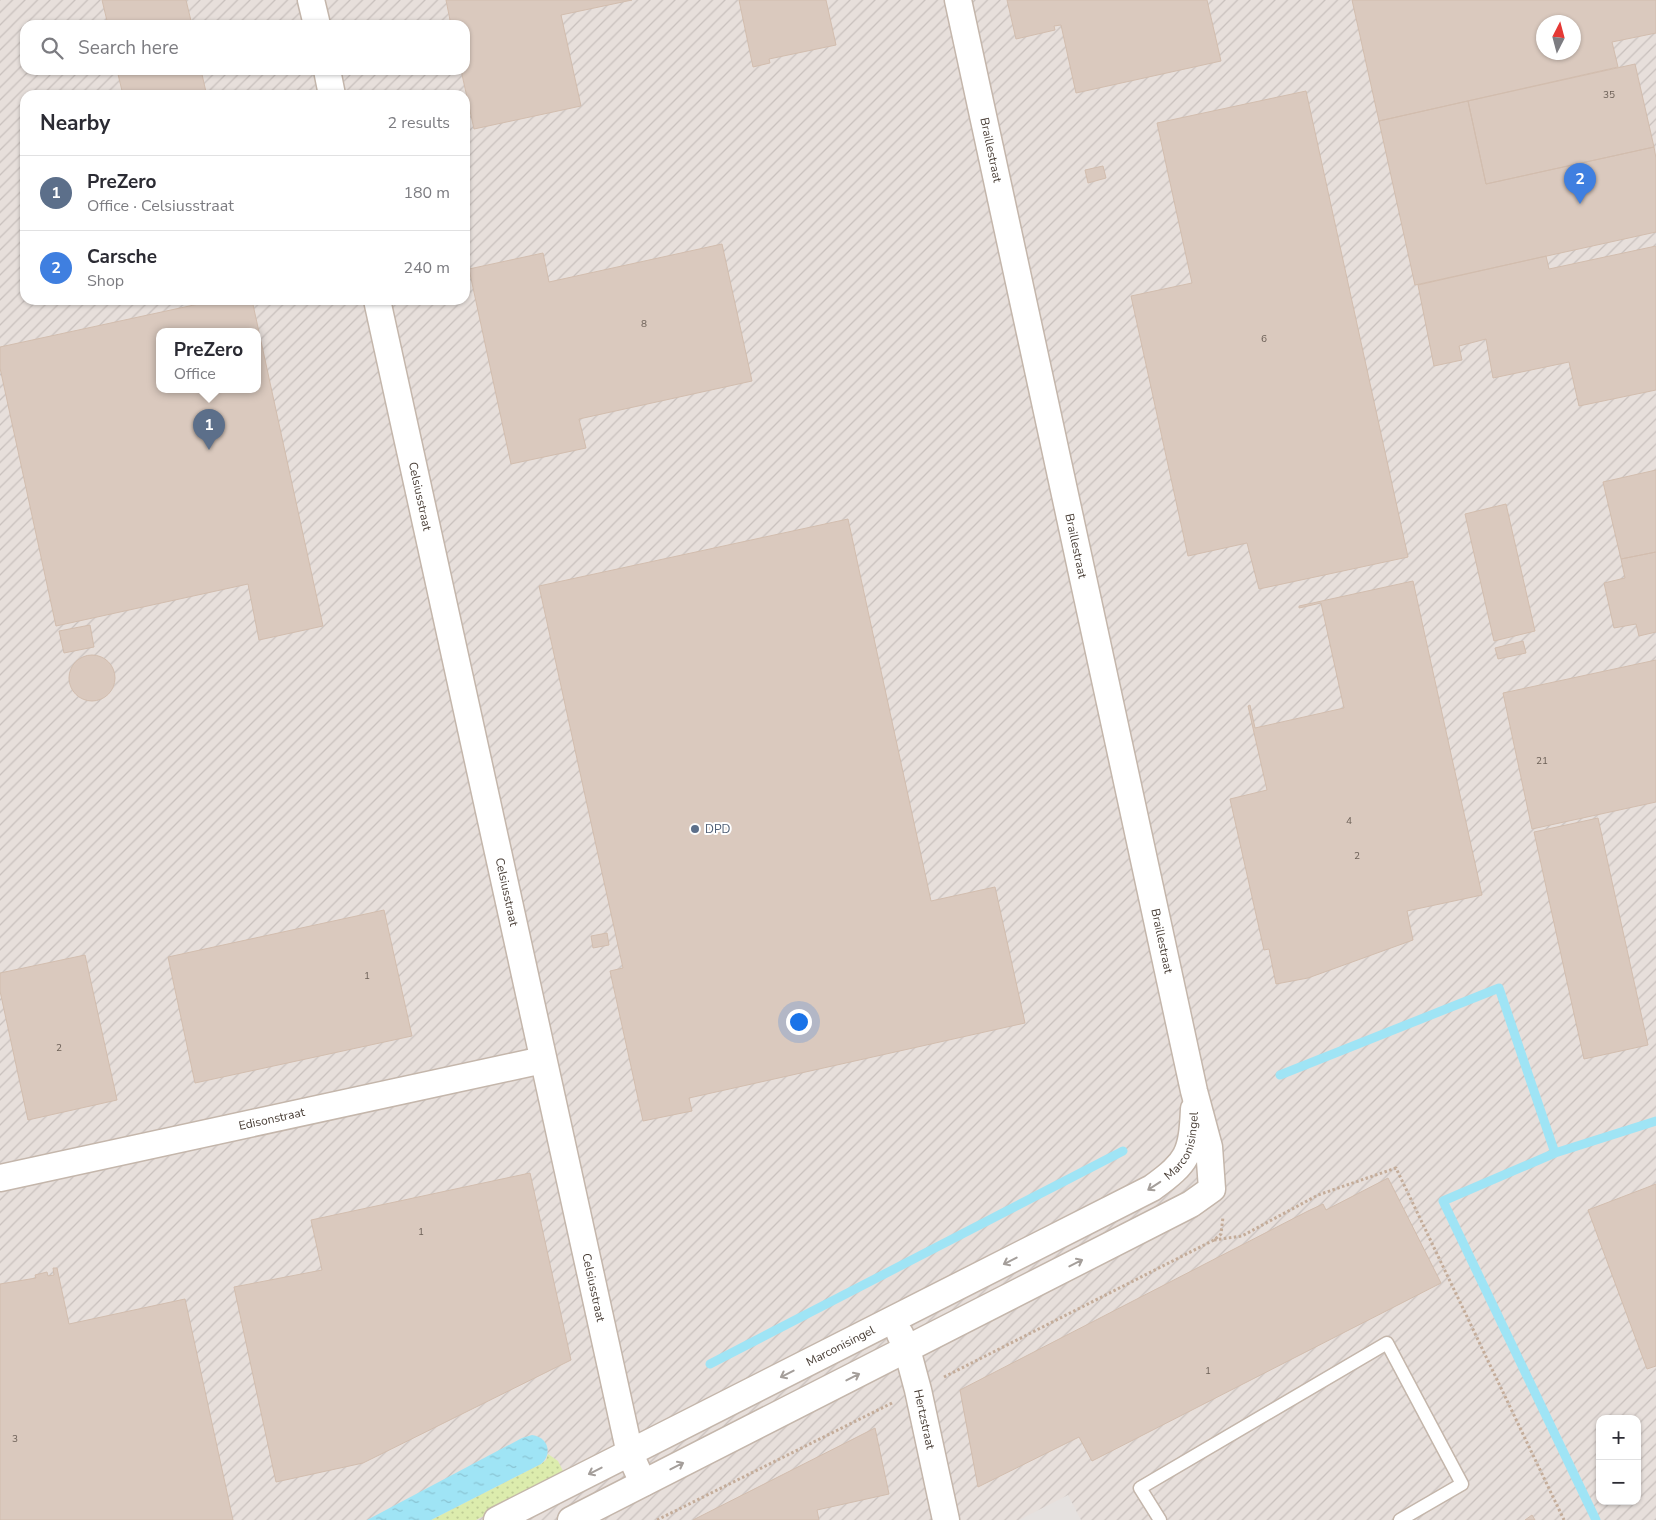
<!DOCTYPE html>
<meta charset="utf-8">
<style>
body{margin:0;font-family:"Nunito Sans",sans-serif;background:#f7f7f7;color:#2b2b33}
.controls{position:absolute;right:15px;bottom:15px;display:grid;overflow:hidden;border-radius:10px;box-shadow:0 1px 4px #0004}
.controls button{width:45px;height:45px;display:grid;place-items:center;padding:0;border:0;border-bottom:1px solid #e1e1e2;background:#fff;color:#2b2b33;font:25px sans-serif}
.compass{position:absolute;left:1536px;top:15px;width:45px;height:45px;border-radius:50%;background:#fff;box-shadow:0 1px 4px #0004;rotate:6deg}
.you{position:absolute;left:798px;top:1021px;width:18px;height:18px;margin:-12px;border:4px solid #fff;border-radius:50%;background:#1a73e8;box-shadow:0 0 0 8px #1a73e833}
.badge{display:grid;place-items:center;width:32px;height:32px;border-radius:50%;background:#ff1320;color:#fff;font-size:16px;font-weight:700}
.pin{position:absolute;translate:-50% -41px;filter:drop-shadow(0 1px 2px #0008)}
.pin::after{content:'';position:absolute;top:26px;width:18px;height:15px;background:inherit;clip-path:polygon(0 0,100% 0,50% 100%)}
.popup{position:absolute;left:156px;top:328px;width:105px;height:65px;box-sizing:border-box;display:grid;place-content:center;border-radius:10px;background:#fff;filter:drop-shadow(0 1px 4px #0005);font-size:16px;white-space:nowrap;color:#7c7c81}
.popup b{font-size:19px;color:#2b2b33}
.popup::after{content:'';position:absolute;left:50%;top:100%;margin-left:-10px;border:10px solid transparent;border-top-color:#fff}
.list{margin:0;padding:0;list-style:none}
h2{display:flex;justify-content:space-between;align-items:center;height:65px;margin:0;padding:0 20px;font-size:21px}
h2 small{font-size:16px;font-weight:400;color:#7c7c81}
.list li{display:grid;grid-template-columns:32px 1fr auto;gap:15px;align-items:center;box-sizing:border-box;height:75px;padding:0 20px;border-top:1px solid #e1e1e2}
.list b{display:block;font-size:19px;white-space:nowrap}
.list p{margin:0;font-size:16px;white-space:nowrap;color:#7c7c81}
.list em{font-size:16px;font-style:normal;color:#7c7c81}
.icon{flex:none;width:28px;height:28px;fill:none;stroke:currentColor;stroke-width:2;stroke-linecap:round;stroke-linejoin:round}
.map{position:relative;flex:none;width:1656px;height:1520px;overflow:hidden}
.search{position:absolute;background:#fff;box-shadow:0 1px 4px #0004;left:20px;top:20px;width:450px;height:55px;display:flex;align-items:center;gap:12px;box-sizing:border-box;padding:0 18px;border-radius:15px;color:#7c7c81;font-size:19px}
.panel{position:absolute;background:#fff;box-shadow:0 1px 4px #0004;left:20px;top:90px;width:450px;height:215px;border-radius:15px}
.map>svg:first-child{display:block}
.industrial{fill:url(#industrial-furrows);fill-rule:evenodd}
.grass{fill:url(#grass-dots)}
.parking{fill:#e5e1df}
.water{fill:url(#water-ripples)}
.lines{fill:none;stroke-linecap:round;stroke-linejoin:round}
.stream{stroke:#9fe4f5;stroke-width:9}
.building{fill:#dac9be;stroke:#d2bdae;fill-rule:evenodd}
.lane-casing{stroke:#c4b6ab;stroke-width:15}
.street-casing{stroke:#c4b6ab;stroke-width:29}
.path{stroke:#c4ac99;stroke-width:3;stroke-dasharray:2.5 2.5;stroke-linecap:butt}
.lane{stroke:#fff;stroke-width:12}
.street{stroke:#fff;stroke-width:26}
.oneway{stroke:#a49e9a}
.service-dot{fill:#5c6f8a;stroke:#fff;stroke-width:2}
.labels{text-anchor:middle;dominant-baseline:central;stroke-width:4;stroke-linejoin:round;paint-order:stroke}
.number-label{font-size:10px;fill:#6c6057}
.street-label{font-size:12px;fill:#483d35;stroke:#fff}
.service-label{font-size:12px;fill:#4e5e75;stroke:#fff;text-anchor:start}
</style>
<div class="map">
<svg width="1656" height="1520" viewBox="0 0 1656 1520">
<defs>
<pattern id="industrial-furrows" width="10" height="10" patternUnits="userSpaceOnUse" patternTransform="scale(1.25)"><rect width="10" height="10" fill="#e7dfdb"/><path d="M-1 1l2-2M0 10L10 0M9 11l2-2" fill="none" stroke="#c8c0bd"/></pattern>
<pattern id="grass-dots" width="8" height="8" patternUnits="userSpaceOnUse" patternTransform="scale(1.25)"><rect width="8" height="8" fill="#dcecad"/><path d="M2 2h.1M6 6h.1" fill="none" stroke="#becb95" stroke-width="1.8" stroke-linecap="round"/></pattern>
<pattern id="water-ripples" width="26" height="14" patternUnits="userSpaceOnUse" patternTransform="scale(1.25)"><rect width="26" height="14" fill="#9fe4f5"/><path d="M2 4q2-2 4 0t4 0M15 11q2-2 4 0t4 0" fill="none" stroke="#8ac4d3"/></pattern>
</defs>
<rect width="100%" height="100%" fill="#f5eee7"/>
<path class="industrial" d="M0 0H1656V1520H0ZM1544 22H1574V52H1544ZM25 25H465V70H25ZM25 95H465V300H25ZM160 331H258V389H160ZM1600 1419H1637V1501H1600Z"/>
<path class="grass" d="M548 1454 558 1461 565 1475 476 1520H431L541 1464 546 1460Z"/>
<path class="parking" d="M1068 1495 1081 1520H1019Z"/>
<path class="water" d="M532 1435C548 1437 553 1454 541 1464L431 1520H367L522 1438Z"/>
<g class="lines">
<path class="stream" d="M1280 1075 1499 988 1555 1153
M710 1364 1123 1151
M1596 1520 1443 1201 1555 1153 1656 1121"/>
</g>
<path class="building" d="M102 0H186L192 25H108Z
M446 0H632L561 15 581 106 474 129 461 70H465V25H451Z
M739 0H826L836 45 769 59 770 63 753 67Z
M1007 0H1207L1221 61 1076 93 1061 25 1054 26 1055 30 1016 39Z
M1352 0H1656V33L1612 42 1618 67 1379 121ZM1544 22H1574V52H1544Z
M1635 64 1654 147 1486 184 1468 101Z
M117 70H201L206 92 193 95H123Z
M1306 91 1408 557 1259 589 1247 543 1188 556 1131 296 1192 283 1157 123Z
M1468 101 1486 184 1654 147 1656 158V232L1415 285 1379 121Z
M1103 166 1106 178 1088 183 1085 170Z
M722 244 752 381 579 419 586 448 511 464 469 269 543 253 549 282Z
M1656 246V390L1579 406 1569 362 1493 378 1486 339 1459 346 1462 360 1434 366 1418 285 1546 256 1549 269Z
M217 300H252L323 626 259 640 248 584 56 626 0 368V347ZM160 331H258V389H160Z
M1656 470V552L1621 559 1603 482Z
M1506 504 1535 631 1494 641 1465 514Z
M848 519 931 901 995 887 1025 1023 689 1098 692 1111 643 1121 610 971 623 968 539 586Z
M1656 552V632L1639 636 1636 624 1614 628 1604 583 1625 578 1621 559Z
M1413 581 1482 895 1407 911 1413 940 1308 978 1276 984 1269 949 1264 950 1230 799 1267 790 1248 706 1250 705 1255 728 1344 708 1321 603 1299 608V606Z
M90 625 94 647 64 653 59 631Z
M1523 641 1526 653 1498 659 1495 648Z
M69 678a23 23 0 1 1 46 0a23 23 0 1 1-46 0Z
M1656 660V802L1532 829 1503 693Z
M1598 818 1648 1045 1584 1059 1534 832Z
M384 910 412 1036 195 1083 168 957Z
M607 933 609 945 593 948 591 936Z
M85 955 117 1100 28 1120 0 991V973Z
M530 1173 571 1360 363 1463 276 1482 234 1287 322 1270 311 1220Z
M1388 1178 1441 1283 1092 1461 1079 1437 978 1487 960 1390 1308 1211 1323 1204 1326 1210Z
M1656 1184V1366L1647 1369 1588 1210Z
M53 1268H57L69 1324 185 1299 233 1520H0V1284L36 1278 35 1275 47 1272 48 1276 54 1275Z
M875 1428 889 1494 817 1510 819 1520H693Z
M1532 1515 1535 1520H1525Z"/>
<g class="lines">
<g class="lane-casing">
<path id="lane" d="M1160 1520 1140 1488 1387 1343 1462 1484 1400 1520"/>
</g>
<g class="street-casing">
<g id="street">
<path d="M311 0 317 25"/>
<path d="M327 70 332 95"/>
<path id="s1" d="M377 300 630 1454 643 1483"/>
<path id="s2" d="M0 1178 543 1060"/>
<path id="s3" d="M900 1334 907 1349 918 1390 946 1520"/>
<path id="s4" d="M497 1520 1152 1188C1188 1162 1192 1154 1194 1109"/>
<path d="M571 1520 1191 1204 1212 1189 1209 1147 1194 1091 958 0"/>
</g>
</g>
<path class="path" d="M1214 1240 1242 1236 1318 1195 1396 1168 1564 1520
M944 1377 1214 1240 1221 1234 1223 1217
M657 1520 892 1403"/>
<use href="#lane" class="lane"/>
<use href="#street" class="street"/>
</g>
<defs><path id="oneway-shaft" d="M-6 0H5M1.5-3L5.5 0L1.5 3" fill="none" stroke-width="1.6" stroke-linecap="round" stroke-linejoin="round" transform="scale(1.25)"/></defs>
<g class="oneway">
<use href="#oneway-shaft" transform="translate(1154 1186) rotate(147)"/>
<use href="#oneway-shaft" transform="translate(1010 1261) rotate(153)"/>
<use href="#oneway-shaft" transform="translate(1076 1263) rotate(-27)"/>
<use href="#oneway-shaft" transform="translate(787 1374) rotate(153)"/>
<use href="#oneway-shaft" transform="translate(853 1377) rotate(-27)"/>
<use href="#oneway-shaft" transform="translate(677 1466) rotate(-27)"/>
<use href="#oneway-shaft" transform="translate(595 1471) rotate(153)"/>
</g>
<circle class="service-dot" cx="695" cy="829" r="5"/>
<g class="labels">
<g class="number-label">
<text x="1609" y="95">35</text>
<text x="644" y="324">8</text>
<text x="1264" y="339">6</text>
<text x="1542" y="761">21</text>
<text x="1349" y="821">4</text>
<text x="1357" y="856">2</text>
<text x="367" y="976">1</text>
<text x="59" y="1048">2</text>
<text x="421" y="1232">1</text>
<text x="1208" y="1371">1</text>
<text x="15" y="1439">3</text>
</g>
<g class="street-label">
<text transform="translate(991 150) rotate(78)">Braillestraat</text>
<text stroke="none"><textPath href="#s1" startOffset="201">Celsiusstraat</textPath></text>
<text transform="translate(1076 546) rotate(78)">Braillestraat</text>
<text stroke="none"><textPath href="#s1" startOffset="606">Celsiusstraat</textPath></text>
<text transform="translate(1162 941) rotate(78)">Braillestraat</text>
<text stroke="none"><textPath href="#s2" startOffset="278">Edisonstraat</textPath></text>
<text stroke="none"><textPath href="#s4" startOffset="789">Marconisingel</textPath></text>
<text stroke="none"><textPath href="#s1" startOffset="1011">Celsiusstraat</textPath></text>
<text stroke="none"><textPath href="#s4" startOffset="385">Marconisingel</textPath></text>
<text stroke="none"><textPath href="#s3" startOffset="89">Hertzstraat</textPath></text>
</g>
<g class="service-label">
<text x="705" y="829">DPD</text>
</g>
</g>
</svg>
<div class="controls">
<button>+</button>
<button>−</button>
</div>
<svg class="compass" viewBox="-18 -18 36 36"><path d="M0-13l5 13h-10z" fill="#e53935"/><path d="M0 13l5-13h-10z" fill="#7c7c81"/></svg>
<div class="you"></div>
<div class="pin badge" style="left:209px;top:450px;background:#5c6f8a">1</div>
<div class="popup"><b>PreZero</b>Office</div>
<div class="pin badge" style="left:1580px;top:204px;background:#3f7fe0">2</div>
<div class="search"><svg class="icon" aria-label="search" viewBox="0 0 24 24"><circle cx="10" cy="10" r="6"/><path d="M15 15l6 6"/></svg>Search here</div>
<section class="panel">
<h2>Nearby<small>2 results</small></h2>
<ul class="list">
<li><span class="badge" style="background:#5c6f8a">1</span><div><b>PreZero</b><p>Office · Celsiusstraat</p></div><em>180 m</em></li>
<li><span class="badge" style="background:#3f7fe0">2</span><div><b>Carsche</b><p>Shop</p></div><em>240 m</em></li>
</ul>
</section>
</div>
